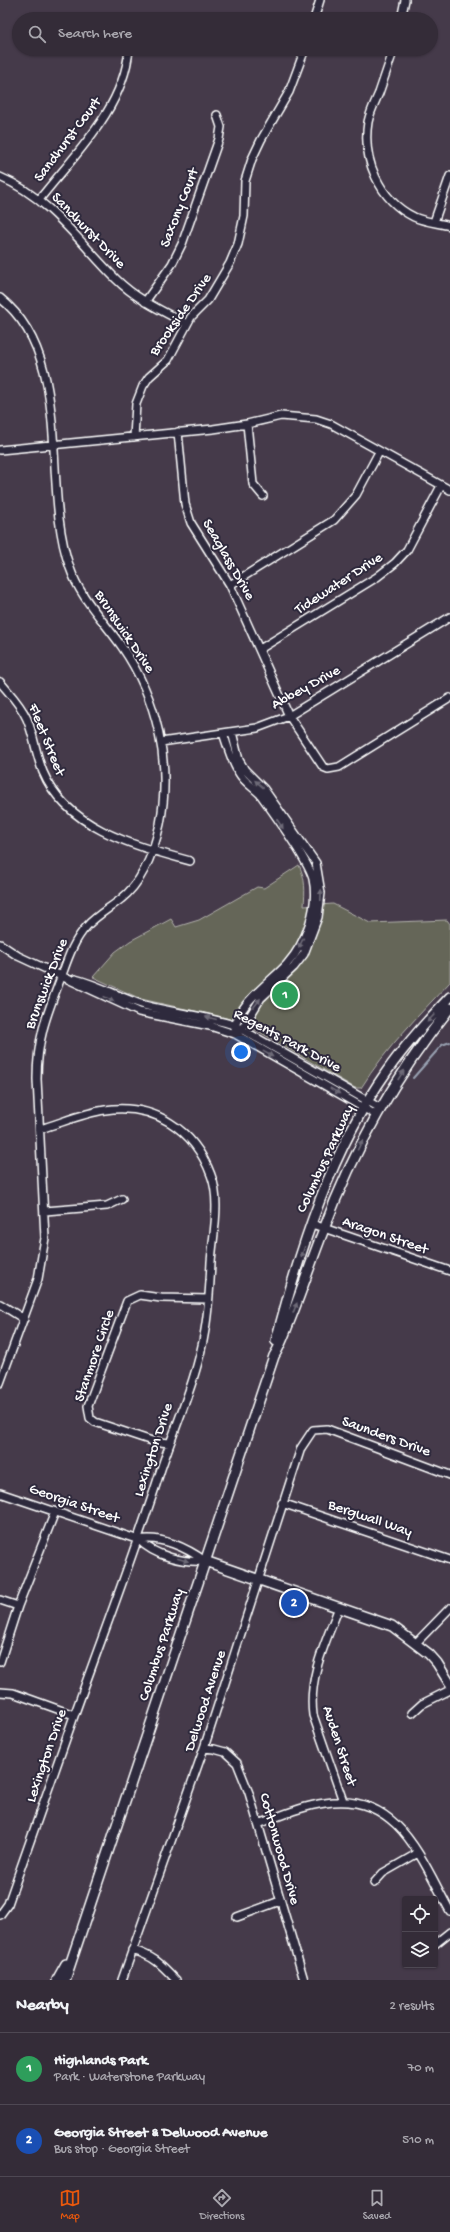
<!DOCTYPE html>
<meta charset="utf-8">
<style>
body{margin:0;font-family:"Gochi Hand",sans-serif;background:#3c3440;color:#f1f3f6}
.controls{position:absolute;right:12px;bottom:12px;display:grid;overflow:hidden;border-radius:4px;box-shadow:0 1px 3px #0004}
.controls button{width:36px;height:36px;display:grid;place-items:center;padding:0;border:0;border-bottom:1px solid #4e4853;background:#342c38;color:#f1f3f6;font:20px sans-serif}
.you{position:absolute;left:241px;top:1052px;width:14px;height:14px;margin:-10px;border:3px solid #fff;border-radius:50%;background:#1a73e8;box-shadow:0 0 0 6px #1a73e833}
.badge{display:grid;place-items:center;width:26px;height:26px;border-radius:50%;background:#ea580c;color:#fff;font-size:13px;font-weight:700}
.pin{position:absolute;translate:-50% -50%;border:2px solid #fff;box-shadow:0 1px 4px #0006}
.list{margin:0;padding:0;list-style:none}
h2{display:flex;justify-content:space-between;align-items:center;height:52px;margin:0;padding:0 16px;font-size:17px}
h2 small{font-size:13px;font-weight:400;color:#a9a7ae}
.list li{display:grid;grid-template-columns:26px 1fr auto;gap:12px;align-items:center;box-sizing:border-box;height:72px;padding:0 16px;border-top:1px solid #4e4853}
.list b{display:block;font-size:15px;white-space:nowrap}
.list p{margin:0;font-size:13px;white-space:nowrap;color:#a9a7ae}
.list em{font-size:13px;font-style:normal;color:#a9a7ae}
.icon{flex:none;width:22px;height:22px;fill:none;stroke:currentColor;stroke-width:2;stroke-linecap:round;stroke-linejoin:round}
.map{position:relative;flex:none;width:450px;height:1980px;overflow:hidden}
.search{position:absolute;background:#342c38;box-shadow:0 1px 3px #0004;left:12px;right:12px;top:12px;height:44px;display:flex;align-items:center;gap:10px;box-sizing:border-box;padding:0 14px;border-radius:22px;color:#a9a7ae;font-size:15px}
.sheet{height:196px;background:#342c38}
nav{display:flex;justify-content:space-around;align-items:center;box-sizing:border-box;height:56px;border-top:1px solid #4e4853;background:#342c38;font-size:11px;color:#a9a7ae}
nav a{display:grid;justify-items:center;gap:2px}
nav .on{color:#ea580c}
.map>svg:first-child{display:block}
.green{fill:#656658;stroke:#b2b2ac}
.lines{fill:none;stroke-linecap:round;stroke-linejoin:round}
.stream{stroke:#99a2b2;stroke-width:2}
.minor-casing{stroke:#fff;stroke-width:10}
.major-casing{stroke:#fff;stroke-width:12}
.minor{stroke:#2f2a3d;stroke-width:7}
.major{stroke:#2f2a3d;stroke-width:9}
.oneway{fill:#6d6a77}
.labels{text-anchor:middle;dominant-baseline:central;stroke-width:4;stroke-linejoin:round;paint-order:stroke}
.street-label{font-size:15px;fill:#fff;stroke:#2f2a3d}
</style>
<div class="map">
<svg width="450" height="1980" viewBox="0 0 450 1980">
<rect width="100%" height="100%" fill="#453a4a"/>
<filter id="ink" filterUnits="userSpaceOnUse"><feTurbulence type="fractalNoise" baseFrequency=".025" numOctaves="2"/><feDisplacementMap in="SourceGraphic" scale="8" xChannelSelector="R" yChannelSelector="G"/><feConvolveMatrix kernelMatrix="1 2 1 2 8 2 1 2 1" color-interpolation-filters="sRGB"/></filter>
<g filter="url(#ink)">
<path class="green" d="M299 865C306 880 305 891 304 906L333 904 370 923 447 920 450 924V982C418 1016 386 1048 361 1088H355L258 1031 226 1018 141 999 93 977 115 952 130 941 171 919 176 927 199 920 257 887 264 888Z"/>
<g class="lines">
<path class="stream" d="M413 1078 442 1045 450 1042"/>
<g class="minor-casing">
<path id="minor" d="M314 19 320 0
M401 19 405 0
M394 49C389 64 384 78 379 93 375 102 370 112 368 122 362 159 379 200 414 217 425 222 439 223 450 226
M0 177C50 198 79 242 116 279 136 299 162 311 187 324
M39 200C74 155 124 109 129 49
M434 222 450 176
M0 298C76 358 40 486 70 568 80 598 104 621 122 647 157 698 172 763 160 824 154 851 143 882 121 899 110 908 97 915 87 926 74 940 68 958 62 975 47 1014 37 1037 37 1079L45 1238 38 1279 0 1383
M145 302 172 264 182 244 219 139 221 127 217 115
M247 424 253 484 263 496
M178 432 185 504 191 523 230 585 289 716 323 767 328 769 339 767 450 698
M134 437 136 404 143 386 149 377 168 360 191 317 208 300 230 263 238 244 244 216 245 181 252 159 261 140 289 92 305 49
M0 450 213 429 247 424 281 416 316 419 331 424 450 490
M230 585 334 520 356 495 379 452
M260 649 377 577 395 563 407 550 441 486
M0 682C10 694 21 705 27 719 34 736 36 755 43 772 67 829 136 846 190 861
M232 732 239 760 245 770 264 789 316 863 321 893 318 917 304 954 294 967 261 998 242 1029 235 1034
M223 733C228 747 231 761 239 773 244 782 253 787 260 794 273 812 308 860 313 879 319 907 306 943 287 964 270 983 233 1006 235 1034
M161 742 257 728 289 716 450 617
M0 944 18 956 139 1012 210 1026 235 1034 376 1115
M75 979C99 985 121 998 144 1005 174 1013 205 1016 234 1025L380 1108
M45 1211 107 1206 122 1199
M312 1224 450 1271
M0 1304 24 1319
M169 1443 152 1441 95 1422 90 1418 88 1406 127 1301 140 1295 161 1298 208 1299
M0 1493 139 1540C155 1556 183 1563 205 1561
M282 1503 450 1560
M139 1540C160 1535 187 1548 205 1561
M0 1600 18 1606
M339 1607C326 1642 308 1676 313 1715L343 1801
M416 1643 450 1608
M0 1662 18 1606 55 1512
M0 1692 13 1693 74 1715
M412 1713 422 1704 450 1690
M204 1748 214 1749 225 1752 237 1763 249 1793 304 1980
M258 1824C280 1816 302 1806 325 1803 398 1791 421 1859 450 1911
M374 1883 383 1873 418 1853
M0 1915 8 1904C30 1842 52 1779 74 1716 103 1634 135 1552 161 1469 176 1424 198 1376 205 1330 209 1307 210 1284 211 1262 213 1235 221 1200 211 1175 194 1129 154 1103 105 1110 83 1113 61 1123 40 1129
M237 1917 280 1901
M435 1944 450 1932
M132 1950C154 1956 161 1964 176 1980
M122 1980 204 1748 301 1448 313 1430 327 1429 450 1475"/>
</g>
<g class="major-casing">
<path id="major" d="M276 1341C300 1249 331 1150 387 1071 406 1044 427 1021 450 997
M205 1561 392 1626 429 1654 437 1663 450 1684
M57 1980 66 1964
M65 1980 274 1356C281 1345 285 1332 290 1320 302 1290 312 1259 324 1229 354 1148 396 1075 450 1008"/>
</g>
<use href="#minor" class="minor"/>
<use href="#major" class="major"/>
</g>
<defs><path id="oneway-solid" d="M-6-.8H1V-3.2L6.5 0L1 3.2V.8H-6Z"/></defs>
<g class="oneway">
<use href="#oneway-solid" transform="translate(259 784) rotate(-139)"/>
<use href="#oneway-solid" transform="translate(280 824) rotate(56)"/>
<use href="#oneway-solid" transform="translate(321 895) rotate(-88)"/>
<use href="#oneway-solid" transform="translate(301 943) rotate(115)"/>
<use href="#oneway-solid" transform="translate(109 999) rotate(26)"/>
<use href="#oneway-solid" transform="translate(257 1003) rotate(-53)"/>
<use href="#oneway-solid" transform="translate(211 1018) rotate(-166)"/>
<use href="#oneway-solid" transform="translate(431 1018) rotate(133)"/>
<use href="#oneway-solid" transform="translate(268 1054) rotate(29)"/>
<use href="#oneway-solid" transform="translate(401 1075) rotate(-57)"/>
<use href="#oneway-solid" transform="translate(335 1091) rotate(30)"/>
<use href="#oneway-solid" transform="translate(360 1145) rotate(-63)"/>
<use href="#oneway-solid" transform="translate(303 1252) rotate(108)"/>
<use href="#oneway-solid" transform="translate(295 1308) rotate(-69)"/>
<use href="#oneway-solid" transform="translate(183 1560) rotate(16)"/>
</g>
</g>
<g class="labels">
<g class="street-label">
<text transform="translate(68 140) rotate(-53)">Sandhurst Court</text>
<text transform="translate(180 208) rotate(-69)">Saxony Court</text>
<text transform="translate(88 231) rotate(46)">Sandhurst Drive</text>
<text transform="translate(181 315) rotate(-55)">Brookside Drive</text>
<text transform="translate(228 560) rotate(60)">Seaglass Drive</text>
<text transform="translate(339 584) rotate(-33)">Tidewater Drive</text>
<text transform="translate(124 632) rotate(56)">Brunswick Drive</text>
<text transform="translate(306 688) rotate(-29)">Abbey Drive</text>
<text transform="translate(46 740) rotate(68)">Fleet Street</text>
<text transform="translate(47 984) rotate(-69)">Brunswick Drive</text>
<text transform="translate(287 1041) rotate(28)">Regents Park Drive</text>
<text transform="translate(326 1159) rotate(-65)">Columbus Parkway</text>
<text transform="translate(385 1236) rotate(19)">Aragon Street</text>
<text transform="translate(95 1356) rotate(-71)">Stanmore Circle</text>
<text transform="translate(386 1437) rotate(20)">Saunders Drive</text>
<text transform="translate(154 1450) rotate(-72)">Lexington Drive</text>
<text transform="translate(74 1504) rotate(19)">Georgia Street</text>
<text transform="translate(370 1519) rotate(19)">Bergwall Way</text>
<text transform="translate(162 1645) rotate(-72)">Columbus Parkway</text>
<text transform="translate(206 1701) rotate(-72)">Delwood Avenue</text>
<text transform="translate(339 1746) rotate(72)">Auden Street</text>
<text transform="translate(47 1756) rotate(-71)">Lexington Drive</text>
<text transform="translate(279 1849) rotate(74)">Cottonwood Drive</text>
</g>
</g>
</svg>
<div class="controls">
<button><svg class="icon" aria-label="locate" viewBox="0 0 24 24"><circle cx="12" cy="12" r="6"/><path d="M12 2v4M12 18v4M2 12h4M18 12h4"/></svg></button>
<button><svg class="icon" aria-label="layers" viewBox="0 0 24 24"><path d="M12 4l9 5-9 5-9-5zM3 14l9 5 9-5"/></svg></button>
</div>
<div class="you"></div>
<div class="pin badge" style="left:285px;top:995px;background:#2e9e5b">1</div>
<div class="pin badge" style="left:294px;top:1603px;background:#1a4fb4">2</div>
<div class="search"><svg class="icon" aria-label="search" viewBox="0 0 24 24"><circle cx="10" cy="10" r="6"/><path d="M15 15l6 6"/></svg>Search here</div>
</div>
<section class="sheet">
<h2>Nearby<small>2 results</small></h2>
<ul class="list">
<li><span class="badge" style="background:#2e9e5b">1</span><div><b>Highlands Park</b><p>Park · Waterstone Parkway</p></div><em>70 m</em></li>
<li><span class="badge" style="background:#1a4fb4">2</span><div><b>Georgia Street &amp; Delwood Avenue</b><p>Bus stop · Georgia Street</p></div><em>510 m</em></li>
</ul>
</section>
<nav>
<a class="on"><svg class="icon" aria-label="map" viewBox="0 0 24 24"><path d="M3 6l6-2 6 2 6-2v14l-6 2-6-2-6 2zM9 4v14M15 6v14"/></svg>Map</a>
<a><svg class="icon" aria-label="directions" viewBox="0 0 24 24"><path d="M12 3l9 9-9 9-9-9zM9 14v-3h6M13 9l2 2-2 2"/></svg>Directions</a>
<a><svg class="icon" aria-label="saved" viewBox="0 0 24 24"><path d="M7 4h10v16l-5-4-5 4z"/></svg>Saved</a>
</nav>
